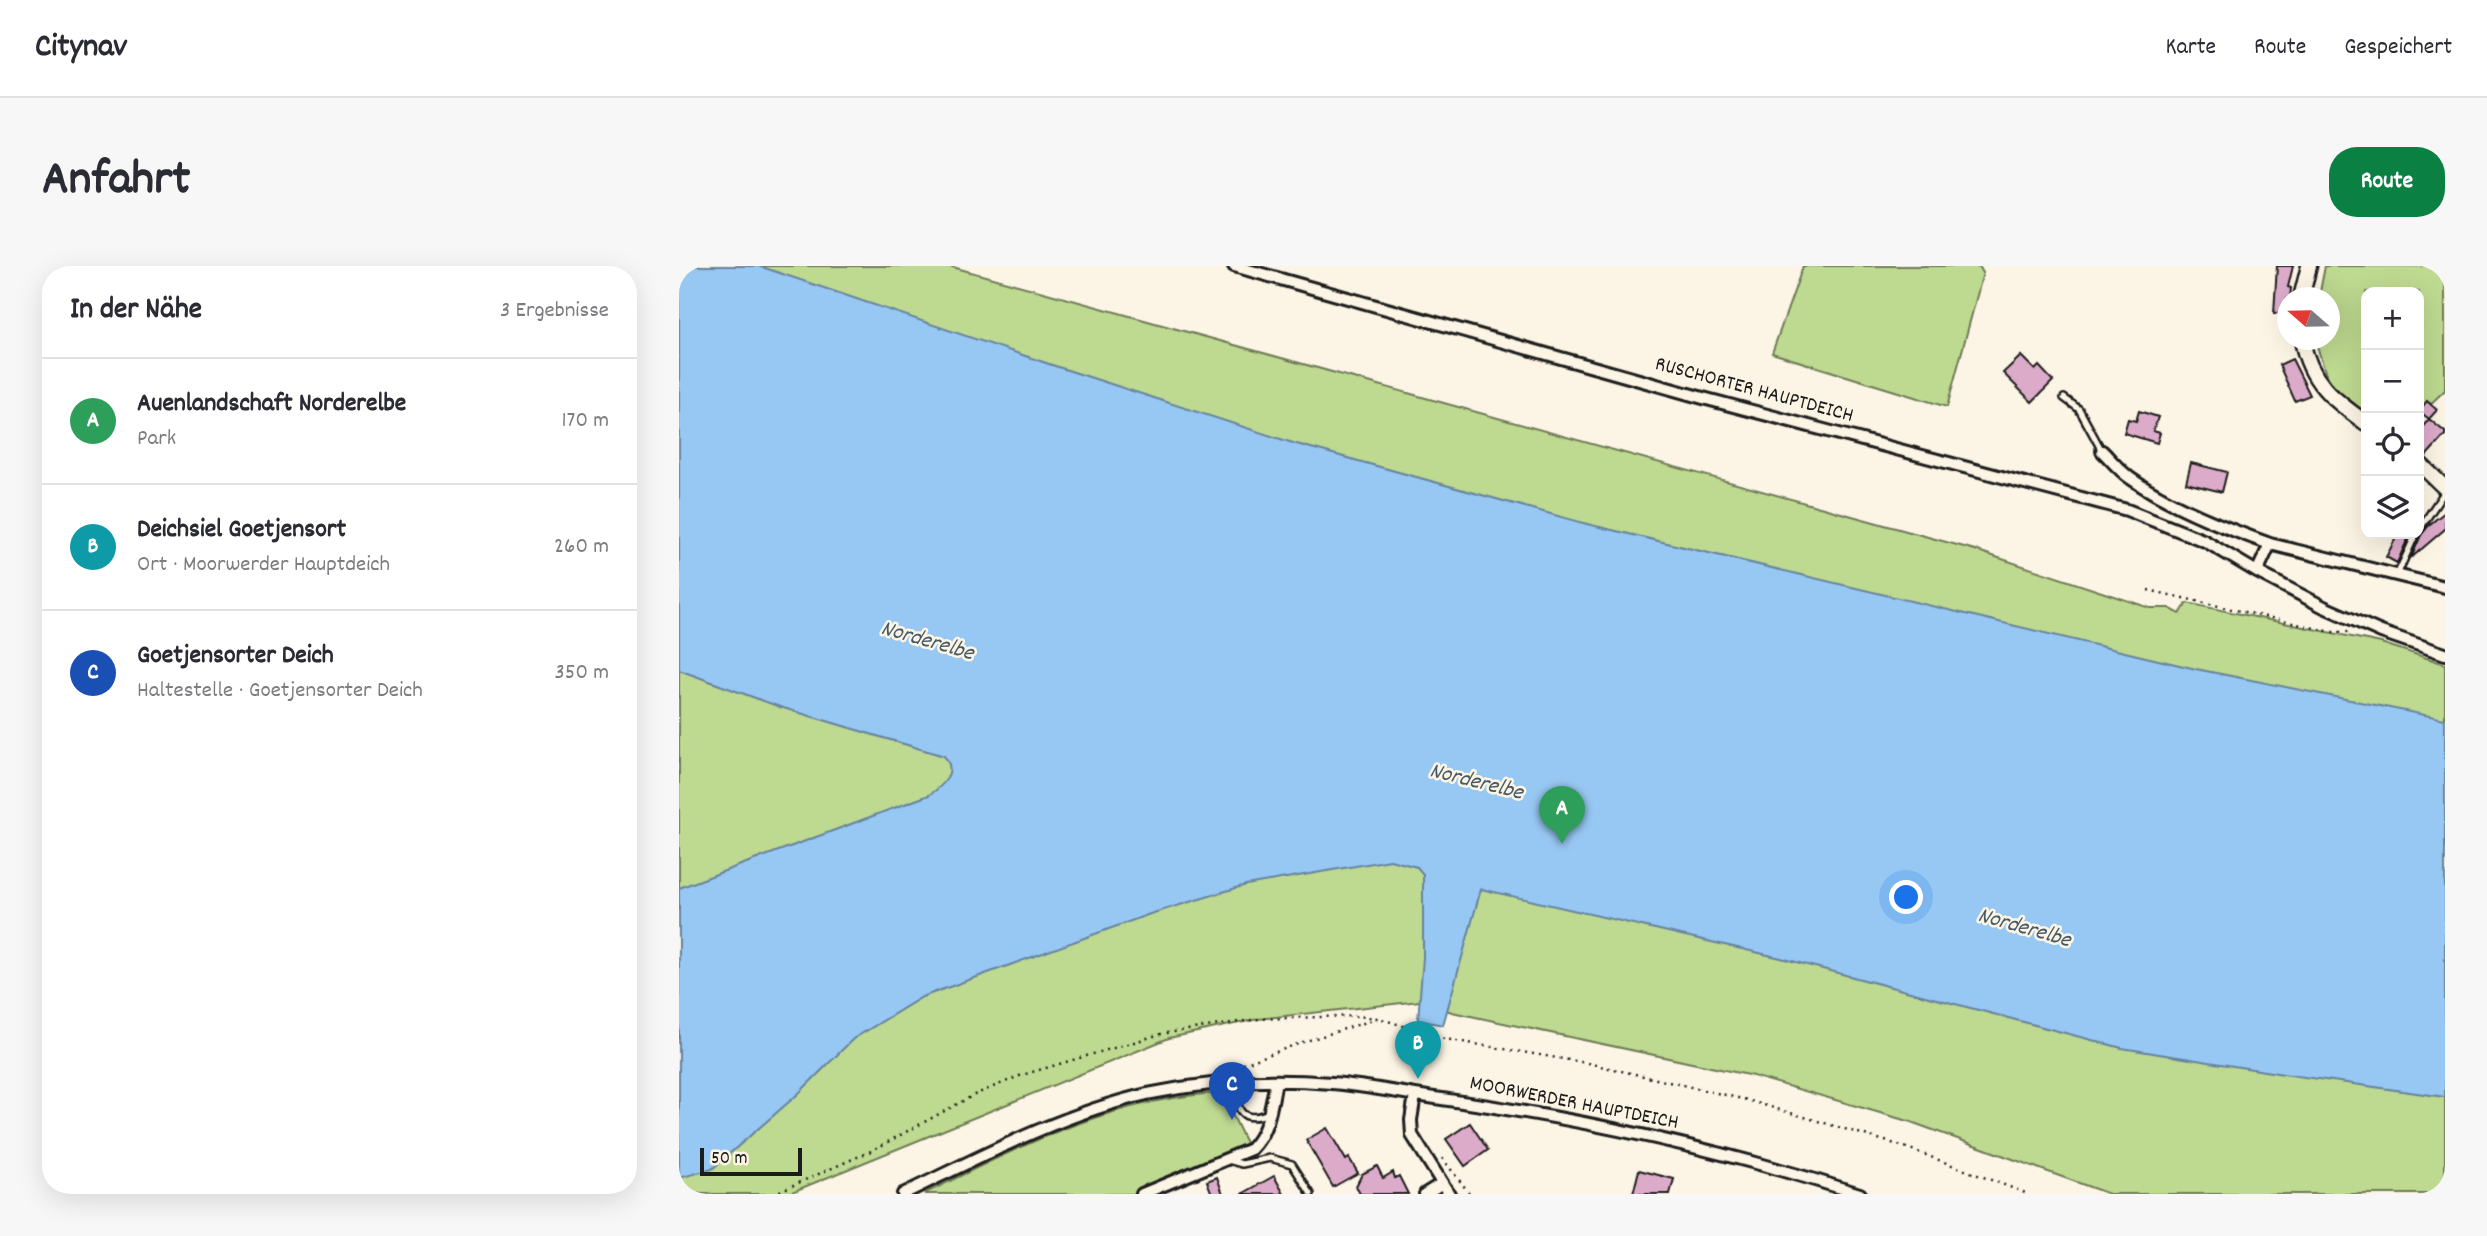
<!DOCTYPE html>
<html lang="de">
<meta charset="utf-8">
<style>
body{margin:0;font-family:Dekko,sans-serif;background:#f7f7f7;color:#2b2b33}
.controls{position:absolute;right:21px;top:21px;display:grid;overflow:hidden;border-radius:14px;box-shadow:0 7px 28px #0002}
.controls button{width:63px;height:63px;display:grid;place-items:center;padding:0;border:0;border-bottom:2px solid #e1e1e2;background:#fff;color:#2b2b33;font:35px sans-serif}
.compass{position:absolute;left:1598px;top:21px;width:63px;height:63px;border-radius:50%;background:#fff;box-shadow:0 7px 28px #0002;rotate:290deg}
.scale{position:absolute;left:21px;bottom:18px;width:102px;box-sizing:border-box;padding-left:7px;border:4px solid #1c1c1c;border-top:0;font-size:19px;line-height:24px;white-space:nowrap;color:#1c1c1c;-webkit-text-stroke:5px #fcf5e5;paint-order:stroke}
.you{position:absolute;left:1228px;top:632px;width:24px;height:24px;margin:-18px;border:5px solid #fff;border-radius:50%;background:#1a73e8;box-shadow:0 0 0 10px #1a73e833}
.badge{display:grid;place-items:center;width:46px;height:46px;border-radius:50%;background:#0b8043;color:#fff;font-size:23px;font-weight:700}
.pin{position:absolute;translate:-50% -58px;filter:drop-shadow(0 2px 4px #0008)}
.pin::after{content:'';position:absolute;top:37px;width:24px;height:21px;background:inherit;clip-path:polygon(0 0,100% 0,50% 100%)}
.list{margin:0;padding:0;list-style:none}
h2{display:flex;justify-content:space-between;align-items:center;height:91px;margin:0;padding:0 28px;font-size:30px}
h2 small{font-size:23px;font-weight:400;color:#7c7c81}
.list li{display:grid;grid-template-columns:46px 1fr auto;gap:21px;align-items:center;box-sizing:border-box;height:126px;padding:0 28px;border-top:2px solid #e1e1e2}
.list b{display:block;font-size:26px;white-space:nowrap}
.list p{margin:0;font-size:23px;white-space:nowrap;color:#7c7c81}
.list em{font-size:23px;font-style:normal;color:#7c7c81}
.icon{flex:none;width:38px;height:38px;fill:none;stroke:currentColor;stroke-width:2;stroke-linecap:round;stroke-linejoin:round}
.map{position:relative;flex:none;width:1766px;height:928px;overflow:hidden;border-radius:28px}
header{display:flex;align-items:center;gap:42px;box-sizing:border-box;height:98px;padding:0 35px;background:#fff;border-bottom:2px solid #e1e1e2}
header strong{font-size:33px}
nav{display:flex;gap:38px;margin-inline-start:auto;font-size:24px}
.intro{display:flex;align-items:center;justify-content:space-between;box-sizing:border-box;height:168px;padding:0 42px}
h1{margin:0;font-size:49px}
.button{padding:18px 32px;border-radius:28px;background:#0b8043;color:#fff;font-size:24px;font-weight:700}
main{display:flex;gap:42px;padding:0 42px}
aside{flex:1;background:#fff;border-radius:28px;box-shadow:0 7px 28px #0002}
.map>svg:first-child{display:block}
.green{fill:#bed990;stroke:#6d7a56;stroke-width:2}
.water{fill:#97c8f3;stroke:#66839d;stroke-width:2}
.building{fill:#ddabca;stroke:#1c1c1c;stroke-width:2}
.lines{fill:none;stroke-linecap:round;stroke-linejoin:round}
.service-casing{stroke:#1c1c1c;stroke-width:10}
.minor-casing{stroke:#1c1c1c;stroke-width:16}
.tertiary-casing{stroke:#1c1c1c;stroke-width:19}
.path{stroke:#1c1c1c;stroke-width:2.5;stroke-dasharray:2 5;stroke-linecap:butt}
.service{stroke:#fcf5e5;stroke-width:5}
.minor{stroke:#fcf5e5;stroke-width:10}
.tertiary{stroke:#fcf5e5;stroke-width:14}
.labels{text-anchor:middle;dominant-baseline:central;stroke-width:5;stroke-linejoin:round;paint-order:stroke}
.street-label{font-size:21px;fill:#1c1c1c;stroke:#fcf5e5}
.water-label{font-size:23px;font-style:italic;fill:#475867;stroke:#fcf5e5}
</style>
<header>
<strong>Citynav</strong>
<nav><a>Karte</a><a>Route</a><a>Gespeichert</a></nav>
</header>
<div class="intro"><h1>Anfahrt</h1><a class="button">Route</a></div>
<main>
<aside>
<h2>In der Nähe<small>3 Ergebnisse</small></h2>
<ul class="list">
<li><span class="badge" style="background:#2e9e5b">A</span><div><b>Auenlandschaft Norderelbe</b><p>Park</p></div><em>170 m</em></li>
<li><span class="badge" style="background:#0f9aa8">B</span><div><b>Deichsiel Goetjensort</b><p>Ort · Moorwerder Hauptdeich</p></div><em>260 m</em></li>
<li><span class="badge" style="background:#1a4fb4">C</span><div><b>Goetjensorter Deich</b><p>Haltestelle · Goetjensorter Deich</p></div><em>350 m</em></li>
</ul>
</aside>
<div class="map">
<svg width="1766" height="928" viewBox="0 0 1766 928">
<rect width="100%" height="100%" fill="#fcf5e5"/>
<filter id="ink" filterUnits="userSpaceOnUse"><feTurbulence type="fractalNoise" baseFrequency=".0143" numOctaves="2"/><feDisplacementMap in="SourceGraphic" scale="14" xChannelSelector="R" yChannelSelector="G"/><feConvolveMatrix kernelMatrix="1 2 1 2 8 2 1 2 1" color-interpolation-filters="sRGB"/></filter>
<g filter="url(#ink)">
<path class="green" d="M0 0H270L1296 284 1471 342H1490L1501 348 1508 337 1702 377 1766 398V928H1430L1232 856 1074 810 773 746 741 735 579 753 490 772 108 928H0Z
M1124 0H1300L1304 7 1268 141 1093 87Z
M1646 0H1766V124L1740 149V26H1687V147L1650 118 1636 74H1650V32L1640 31Z
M543 827 568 879 456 928H245C339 881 436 831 543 827Z"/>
<path class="water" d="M0 0H80L373 99 614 177 908 258 1517 403 1766 453V831L1598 807 1443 782 1102 692 802 623 764 759 739 754 744 692V608L738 601 711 594 567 619 471 648 243 731 174 773 119 828 33 903 0 912V622L250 529C264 520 279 506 265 490L101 441 0 404Z"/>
<path class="building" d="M1598 0H1614L1609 21 1612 22 1611 32H1608V48L1595 47Z
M1342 90 1356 104 1360 100 1374 115 1353 136 1324 107Z
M1613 93 1631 129 1616 135 1600 99Z
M1748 135 1758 144 1750 153 1740 145Z
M1460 145 1479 151 1474 165 1481 167 1478 177 1445 167 1449 153 1457 155Z
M1750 153 1766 166V169L1747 190 1740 184V165Z
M1512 197 1548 206 1543 226 1507 217Z
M1766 246V263L1732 292 1742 269 1751 258Z
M1719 268H1731L1718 297 1707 291Z
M791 857 809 884 786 900 767 873Z
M648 862 667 894 670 892 679 907 654 921 627 874Z
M698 900 704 912 714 906 716 912 720 910 729 928H681L677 920 683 908Z
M960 904 995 913 991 928H954Z
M595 910 605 928H563Z
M538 911 544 928H533L528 915Z"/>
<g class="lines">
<g class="service-casing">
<path id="service" d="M1385 132 1400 143 1423 185
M1740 264 1766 225
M1718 309 1737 268
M563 815C553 840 560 859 590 847
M549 894 563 898 591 892 613 898 632 928"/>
</g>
<g class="minor-casing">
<path id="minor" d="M555 0 1024 132 1448 244 1526 275 1578 306 1645 341 1702 366 1766 388
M1423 185C1432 194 1441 205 1451 212 1490 240 1546 262 1591 278
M1578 306 1591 278 1766 321
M736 829 732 854 733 869 770 928
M224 928C303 890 382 848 468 828 529 815 591 812 653 817 690 820 726 828 763 833 905 853 1044 884 1181 928
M463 928 572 883C590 865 592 839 597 815
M746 928 762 918"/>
</g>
<g class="tertiary-casing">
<path id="tertiary" d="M1622 32 1630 0
M1623 74C1631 116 1653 133 1687 157
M1740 197 1766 222"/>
</g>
<path class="path" d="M1469 324 1653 366H1671
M551 803 624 776 697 753
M763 892 791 928
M94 928 192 885 295 829 343 809 482 768 579 753 675 750 700 752 760 772 908 797 1068 834 1223 880 1349 928"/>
<use href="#service" class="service"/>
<use href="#minor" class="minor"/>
<use href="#tertiary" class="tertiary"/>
</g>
</g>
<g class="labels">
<g class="street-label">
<text transform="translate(1075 125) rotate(15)">RUSCHORTER HAUPTDEICH</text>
<text transform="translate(895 838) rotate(11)">MOORWERDER HAUPTDEICH</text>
</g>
<g class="water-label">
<text transform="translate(248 376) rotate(16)">Norderelbe</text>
<text transform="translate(797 517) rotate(14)">Norderelbe</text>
<text transform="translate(1345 663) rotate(16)">Norderelbe</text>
</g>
</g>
</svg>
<div class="controls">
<button>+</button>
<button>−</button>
<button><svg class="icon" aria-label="locate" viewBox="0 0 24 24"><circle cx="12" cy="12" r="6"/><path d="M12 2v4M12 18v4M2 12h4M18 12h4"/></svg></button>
<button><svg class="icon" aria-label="layers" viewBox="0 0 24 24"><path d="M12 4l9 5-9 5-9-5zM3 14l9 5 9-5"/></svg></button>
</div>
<svg class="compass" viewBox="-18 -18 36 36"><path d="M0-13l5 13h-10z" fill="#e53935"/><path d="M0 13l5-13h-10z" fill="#7c7c81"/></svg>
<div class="scale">50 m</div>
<div class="you"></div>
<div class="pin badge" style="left:883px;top:578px;background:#2e9e5b">A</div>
<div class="pin badge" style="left:739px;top:813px;background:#0f9aa8">B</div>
<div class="pin badge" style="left:553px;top:854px;background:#1a4fb4">C</div>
</div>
</main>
